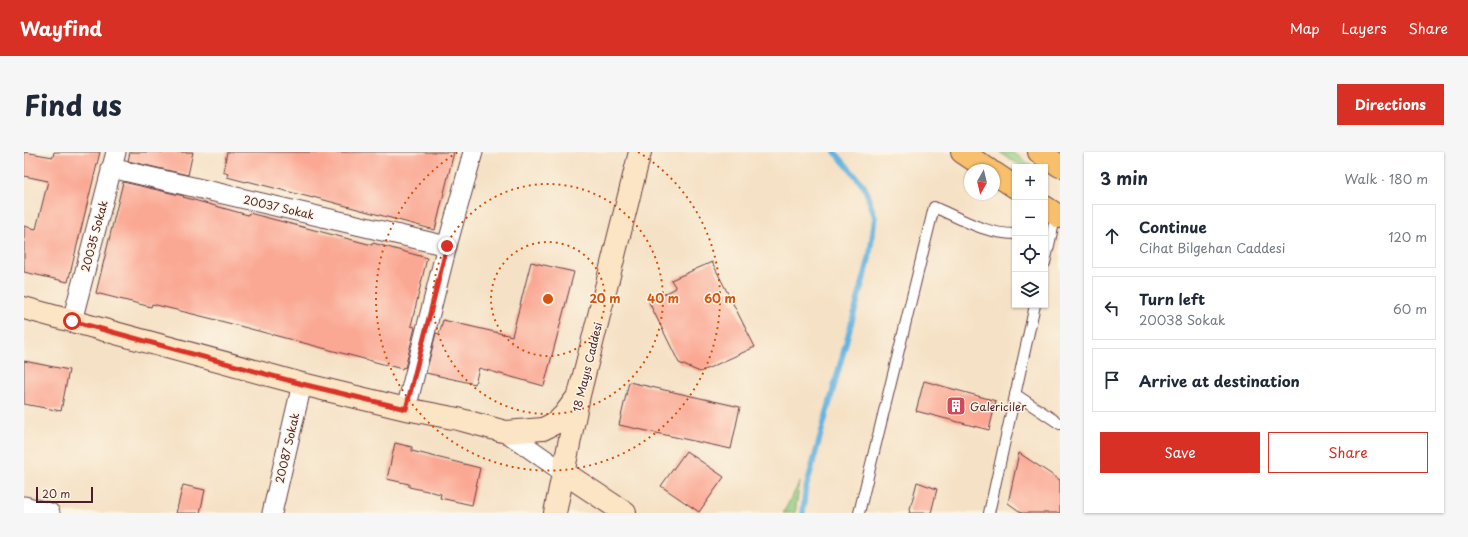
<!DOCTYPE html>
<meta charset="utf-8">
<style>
body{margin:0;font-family:"Playpen Sans",sans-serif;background:#f6f6f7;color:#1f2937}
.controls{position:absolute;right:12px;top:12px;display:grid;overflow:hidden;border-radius:0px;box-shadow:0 1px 3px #0004}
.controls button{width:36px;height:36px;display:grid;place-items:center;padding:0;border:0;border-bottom:1px solid #e0e1e3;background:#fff;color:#1f2937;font:20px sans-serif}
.compass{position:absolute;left:940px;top:12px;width:36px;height:36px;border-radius:50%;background:#fff;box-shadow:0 1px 3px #0004;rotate:188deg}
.scale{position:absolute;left:12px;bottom:10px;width:57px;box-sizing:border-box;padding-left:4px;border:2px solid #4a1f2b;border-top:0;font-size:11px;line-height:14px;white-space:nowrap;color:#4a1f2b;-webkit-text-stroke:3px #fcf5e5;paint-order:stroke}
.stop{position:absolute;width:12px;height:12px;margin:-9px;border:3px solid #d93025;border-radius:50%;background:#fff}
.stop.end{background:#d93025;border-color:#fff;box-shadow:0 1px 4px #0008}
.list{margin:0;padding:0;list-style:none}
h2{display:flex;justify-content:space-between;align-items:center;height:52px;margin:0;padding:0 16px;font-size:17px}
h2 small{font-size:13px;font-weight:400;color:#747a83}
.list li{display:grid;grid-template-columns:26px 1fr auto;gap:12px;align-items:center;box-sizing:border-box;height:64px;margin:0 8px 8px;padding:0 8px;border:1px solid #e0e1e3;border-radius:0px}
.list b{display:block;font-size:15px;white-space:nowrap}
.list p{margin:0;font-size:13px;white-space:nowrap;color:#747a83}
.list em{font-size:13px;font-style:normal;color:#747a83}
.actions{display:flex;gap:8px;padding:12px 16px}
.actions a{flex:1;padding:9px 0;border:1px solid #d93025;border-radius:0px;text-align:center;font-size:14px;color:#d93025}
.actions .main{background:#d93025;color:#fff}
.icon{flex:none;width:22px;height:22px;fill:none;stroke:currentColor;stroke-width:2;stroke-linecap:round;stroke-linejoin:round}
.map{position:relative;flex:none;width:1036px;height:361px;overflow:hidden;border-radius:0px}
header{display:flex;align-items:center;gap:24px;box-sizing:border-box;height:56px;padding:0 20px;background:#d93025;color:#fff}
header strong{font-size:19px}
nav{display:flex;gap:22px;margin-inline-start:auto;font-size:14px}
.intro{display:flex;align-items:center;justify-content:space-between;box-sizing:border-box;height:96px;padding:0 24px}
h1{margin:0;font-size:28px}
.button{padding:10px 18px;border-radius:0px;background:#d93025;color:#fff;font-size:14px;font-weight:700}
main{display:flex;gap:24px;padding:0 24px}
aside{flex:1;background:#fff;border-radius:0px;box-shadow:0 1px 3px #0004}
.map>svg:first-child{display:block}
.green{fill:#93cd81;stroke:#6e7656}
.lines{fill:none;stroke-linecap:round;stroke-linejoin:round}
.stream{stroke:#65b4df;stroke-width:5.5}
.building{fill:#faa793}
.lane-casing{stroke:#643c42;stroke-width:12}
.street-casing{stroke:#643c42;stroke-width:21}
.secondary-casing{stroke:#643c42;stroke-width:24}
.highway-casing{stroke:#643c42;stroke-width:24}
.lane{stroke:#fff;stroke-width:10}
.street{stroke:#fff;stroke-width:19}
.secondary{stroke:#fce5c4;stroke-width:22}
.highway{stroke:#f8bf6c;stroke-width:22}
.route{stroke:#d93025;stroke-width:5}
.ring{fill:none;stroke:#d8530f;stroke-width:2;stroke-dasharray:2 4}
.labels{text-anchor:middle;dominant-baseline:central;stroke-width:3;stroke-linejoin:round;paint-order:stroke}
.street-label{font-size:11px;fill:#4a1f2b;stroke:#fcf5e5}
.poi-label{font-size:11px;fill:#4a1f2b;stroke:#fcf5e5;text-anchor:start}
.centre{fill:#d8530f;stroke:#fcf5e5;stroke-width:2}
.ring-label{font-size:12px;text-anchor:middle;font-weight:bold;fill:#d8530f;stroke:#fcf5e5;stroke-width:3;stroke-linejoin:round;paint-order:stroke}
</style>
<header>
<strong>Wayfind</strong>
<nav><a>Map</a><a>Layers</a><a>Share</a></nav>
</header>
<div class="intro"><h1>Find us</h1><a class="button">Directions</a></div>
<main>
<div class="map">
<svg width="1036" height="361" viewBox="0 0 1036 361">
<rect width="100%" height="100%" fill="#fcf5e5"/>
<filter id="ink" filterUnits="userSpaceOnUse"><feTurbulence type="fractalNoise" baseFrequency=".025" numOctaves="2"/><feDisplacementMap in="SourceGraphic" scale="8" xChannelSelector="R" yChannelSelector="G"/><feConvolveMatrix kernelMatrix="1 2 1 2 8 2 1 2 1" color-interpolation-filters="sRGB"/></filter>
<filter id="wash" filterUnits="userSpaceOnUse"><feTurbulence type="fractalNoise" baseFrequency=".012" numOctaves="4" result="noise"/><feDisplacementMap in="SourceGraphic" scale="16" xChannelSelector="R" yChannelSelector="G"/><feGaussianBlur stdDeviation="0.9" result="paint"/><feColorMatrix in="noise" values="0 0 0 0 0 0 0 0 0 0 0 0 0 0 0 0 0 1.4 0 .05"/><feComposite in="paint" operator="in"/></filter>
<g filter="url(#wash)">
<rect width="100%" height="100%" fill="#f5e1c5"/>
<path class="green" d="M975 0H988L1010 15H999Z
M776 330 771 361H759Z"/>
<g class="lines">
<path class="stream" d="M779 361 781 340 845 107 851 65 840 34 811 0"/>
</g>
<g id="blocks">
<path class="building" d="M0 0 29 5 30 0H76L44 130 0 120V74L12 77 24 29 0 24Z
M106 0H169L164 23 104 9Z
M203 0H430L411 78 289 45V46L223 29 222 30 203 25 204 22 199 20Z
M99 30 160 44 159 45 224 63 225 61 348 93 349 91 403 106 387 174 391 175 381 216 379 215 378 217 189 167 128 152 127 155 72 141Z
M507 110 550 120 520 234 455 216 451 232 402 221 412 181 415 182 419 168 488 184Z
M688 110 731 195 676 220 655 211 625 150 652 136 647 128Z
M0 209 45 218 37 259 0 252Z
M900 229 972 249 965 278 892 259Z
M605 230 716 255 707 297 595 273Z
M371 291 388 295V299L456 316 448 353 416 346 417 342 385 335V332L363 327Z
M662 299 700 325 675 360 637 334Z
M995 301 1036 328V361H998L984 351Z
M893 330 913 337 907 361H885Z
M159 333 181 338 176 361H152Z"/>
</g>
</g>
<g filter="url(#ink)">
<use href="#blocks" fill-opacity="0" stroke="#643c42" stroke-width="1"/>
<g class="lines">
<g class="lane-casing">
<path id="lane" d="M1021 111 1032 62
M991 242 1036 272
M835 361 910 55C937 67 962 82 991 82
M965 361 1011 153"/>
</g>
<g class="street-casing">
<path id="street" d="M87 16 423 94
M48 169 92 0
M382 257 423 94 449 0
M482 280 539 320
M0 354 26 361
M248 361 278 232"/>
</g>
<g class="secondary-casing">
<path id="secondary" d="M0 156 278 232 382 257 434 267 482 280 519 277 533 270 540 263 555 243
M539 320 601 361
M531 361 555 243 616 0"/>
</g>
<g class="highway-casing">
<path id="highway" d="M938 0 965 18
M1015 0 1036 14
M970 21 991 35
M1021 55 1036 65"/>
</g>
<use href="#lane" class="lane"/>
<use href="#street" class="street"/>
<use href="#secondary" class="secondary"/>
<use href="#highway" class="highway"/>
</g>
</g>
<g class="lines" filter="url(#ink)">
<path class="route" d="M48 169 278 232 382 257 423 94"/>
</g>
<g class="ring">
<circle cx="524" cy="147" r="57"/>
<circle cx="524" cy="147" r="115"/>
<path d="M614 0A172 172 0 1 1 434 0"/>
</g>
<defs>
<g id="building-square" transform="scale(1)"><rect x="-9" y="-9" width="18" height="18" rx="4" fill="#d1495b" stroke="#fcf5e5"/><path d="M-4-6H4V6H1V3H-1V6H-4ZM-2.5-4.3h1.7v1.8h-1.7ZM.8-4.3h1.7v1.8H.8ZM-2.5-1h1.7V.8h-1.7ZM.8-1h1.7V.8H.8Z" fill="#fff"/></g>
</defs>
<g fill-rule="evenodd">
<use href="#building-square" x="932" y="254"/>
</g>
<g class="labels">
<g class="street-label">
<text transform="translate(255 55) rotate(13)">20037 Sokak</text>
<text transform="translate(70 84) rotate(-75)">20035 Sokak</text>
<text transform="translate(563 215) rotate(-76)">18 Mayıs Caddesi</text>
<text transform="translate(263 296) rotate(-77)">20087 Sokak</text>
</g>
<g class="poi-label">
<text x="946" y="254">Galericiler</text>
</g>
</g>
<circle cx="524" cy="147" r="6" class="centre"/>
<g class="ring-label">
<text x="581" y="151">20 m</text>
<text x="639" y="151">40 m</text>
<text x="696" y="151">60 m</text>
</g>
</svg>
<div class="controls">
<button>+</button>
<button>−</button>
<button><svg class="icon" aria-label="locate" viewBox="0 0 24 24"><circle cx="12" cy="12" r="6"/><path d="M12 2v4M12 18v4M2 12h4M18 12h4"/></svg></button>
<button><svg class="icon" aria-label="layers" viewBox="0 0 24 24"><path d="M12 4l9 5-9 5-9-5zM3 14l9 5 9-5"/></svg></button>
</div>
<svg class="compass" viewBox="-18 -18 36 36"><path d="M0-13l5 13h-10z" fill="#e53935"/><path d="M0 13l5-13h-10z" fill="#747a83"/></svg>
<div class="scale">20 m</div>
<div class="stop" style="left:48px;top:169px"></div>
<div class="stop end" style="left:423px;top:94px"></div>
</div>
<aside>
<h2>3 min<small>Walk · 180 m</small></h2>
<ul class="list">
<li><svg class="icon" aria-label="ahead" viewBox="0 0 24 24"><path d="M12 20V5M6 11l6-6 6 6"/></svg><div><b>Continue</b><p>Cihat Bilgehan Caddesi</p></div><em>120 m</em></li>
<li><svg class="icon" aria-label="left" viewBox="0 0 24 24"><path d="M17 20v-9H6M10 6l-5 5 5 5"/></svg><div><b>Turn left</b><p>20038 Sokak</p></div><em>60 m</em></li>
<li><svg class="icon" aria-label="arrive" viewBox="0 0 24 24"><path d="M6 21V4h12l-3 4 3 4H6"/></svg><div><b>Arrive at destination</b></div></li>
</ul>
<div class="actions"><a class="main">Save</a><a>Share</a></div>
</aside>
</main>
